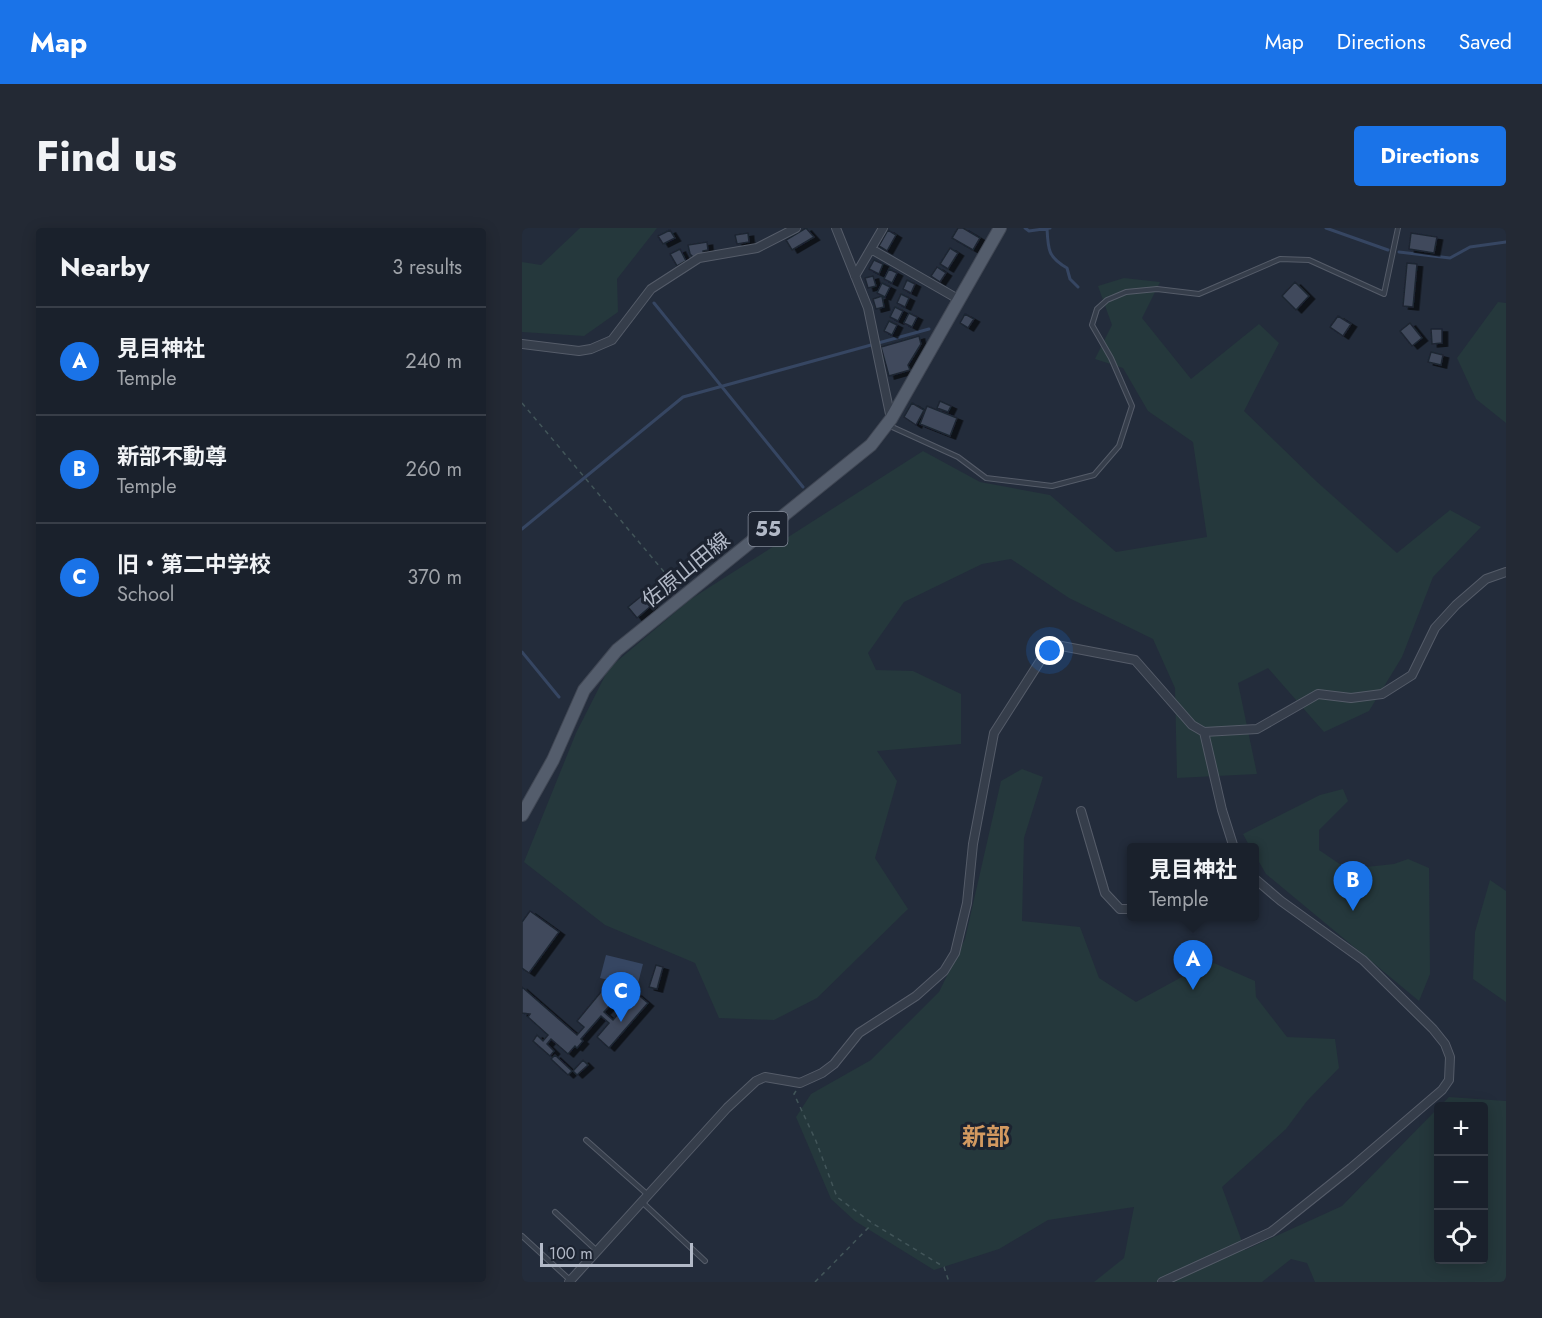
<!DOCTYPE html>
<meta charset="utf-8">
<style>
body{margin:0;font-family:Jost,"Noto Sans JP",sans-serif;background:#232934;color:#f1f3f6}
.controls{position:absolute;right:18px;bottom:18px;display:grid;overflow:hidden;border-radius:6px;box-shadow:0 3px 15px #0003}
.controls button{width:54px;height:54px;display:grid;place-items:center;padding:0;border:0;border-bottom:2px solid #383e48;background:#1a212c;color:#f1f3f6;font:30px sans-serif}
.scale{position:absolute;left:18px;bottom:15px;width:153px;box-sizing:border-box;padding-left:6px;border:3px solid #b2b9c7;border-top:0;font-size:16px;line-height:21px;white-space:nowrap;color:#b2b9c7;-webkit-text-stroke:4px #1c2330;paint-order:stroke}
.you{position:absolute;left:528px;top:423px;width:21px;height:21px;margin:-15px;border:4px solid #fff;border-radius:50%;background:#1a73e8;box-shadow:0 0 0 9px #1a73e833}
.badge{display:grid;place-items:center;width:39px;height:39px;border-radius:50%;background:#1a73e8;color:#fff;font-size:20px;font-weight:700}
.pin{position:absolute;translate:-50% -50px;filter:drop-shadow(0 2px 3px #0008)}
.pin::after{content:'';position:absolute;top:32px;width:21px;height:18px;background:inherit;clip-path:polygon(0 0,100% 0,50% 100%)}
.popup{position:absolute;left:605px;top:615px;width:132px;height:78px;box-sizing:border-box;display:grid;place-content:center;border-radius:6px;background:#1a212c;filter:drop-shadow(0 2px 4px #0005);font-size:20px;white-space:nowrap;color:#9fa3a9}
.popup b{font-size:22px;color:#f1f3f6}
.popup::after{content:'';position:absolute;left:50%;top:100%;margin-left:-12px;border:12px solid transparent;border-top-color:#1a212c}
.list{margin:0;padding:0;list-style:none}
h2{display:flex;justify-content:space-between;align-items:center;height:78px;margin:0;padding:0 24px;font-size:26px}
h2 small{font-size:20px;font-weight:400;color:#9fa3a9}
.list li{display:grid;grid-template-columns:39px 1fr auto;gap:18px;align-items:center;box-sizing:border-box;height:108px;padding:0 24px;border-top:2px solid #383e48}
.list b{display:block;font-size:22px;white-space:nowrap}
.list p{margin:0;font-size:20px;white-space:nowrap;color:#9fa3a9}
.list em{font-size:20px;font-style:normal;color:#9fa3a9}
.icon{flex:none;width:33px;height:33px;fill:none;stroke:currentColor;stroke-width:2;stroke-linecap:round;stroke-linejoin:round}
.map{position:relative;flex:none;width:984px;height:1054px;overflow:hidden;border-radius:6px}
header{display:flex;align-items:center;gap:36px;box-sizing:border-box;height:84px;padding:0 30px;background:#1a73e8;color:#fff}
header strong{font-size:28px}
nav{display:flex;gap:33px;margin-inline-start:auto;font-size:21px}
.intro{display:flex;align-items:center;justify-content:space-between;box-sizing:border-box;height:144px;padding:0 36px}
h1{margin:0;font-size:42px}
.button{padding:15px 27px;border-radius:6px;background:#1a73e8;color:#fff;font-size:21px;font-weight:700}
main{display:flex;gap:36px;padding:0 36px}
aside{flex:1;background:#1a212c;border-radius:6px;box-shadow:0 3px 15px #0003}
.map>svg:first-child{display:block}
.green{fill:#25383c}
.water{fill:#364662}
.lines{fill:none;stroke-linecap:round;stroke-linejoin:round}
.stream{stroke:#364662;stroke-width:3}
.building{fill:#3f4a5b;stroke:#1e2532;stroke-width:1.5;filter:url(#shadow)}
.lane-casing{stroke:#555c69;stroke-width:6}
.street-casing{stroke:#555c69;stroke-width:10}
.primary-casing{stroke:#404754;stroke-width:14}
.path{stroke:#425559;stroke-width:1.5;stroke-dasharray:4.5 4.5;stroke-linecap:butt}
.lane{stroke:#363e4b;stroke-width:4}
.street{stroke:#363e4b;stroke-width:8}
.primary{stroke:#545d6c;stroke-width:12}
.labels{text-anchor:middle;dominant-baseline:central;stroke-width:6;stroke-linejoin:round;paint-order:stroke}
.shield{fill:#1c2330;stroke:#858c9a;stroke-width:1.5}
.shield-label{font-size:20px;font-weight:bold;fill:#b2b9c7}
.street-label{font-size:21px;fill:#b2b9c7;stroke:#1c2330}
.quarter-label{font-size:24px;font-weight:bold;fill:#d39960;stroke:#1c2330}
</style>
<header>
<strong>Map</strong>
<nav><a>Map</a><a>Directions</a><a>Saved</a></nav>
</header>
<div class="intro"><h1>Find us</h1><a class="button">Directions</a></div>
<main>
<aside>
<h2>Nearby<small>3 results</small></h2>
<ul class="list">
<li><span class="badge">A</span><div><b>見目神社</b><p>Temple</p></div><em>240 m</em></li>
<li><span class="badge">B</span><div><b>新部不動尊</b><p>Temple</p></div><em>260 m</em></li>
<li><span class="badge">C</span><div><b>旧・第二中学校</b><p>School</p></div><em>370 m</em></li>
</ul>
</aside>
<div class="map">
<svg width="984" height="1054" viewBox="0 0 984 1054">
<defs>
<filter id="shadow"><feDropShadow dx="5.5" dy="3" stdDeviation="0" flood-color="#0009"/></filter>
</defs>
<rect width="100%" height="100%" fill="#232c3b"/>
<path class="green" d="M58 0H135L95 51 96 84 62 108 0 104V34L19 37Z
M602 50 638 54 620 90 669 151 737 96 757 115 722 183 794 253 875 325 928 282 959 299 911 349 880 429 847 483 802 504 746 440 716 455 735 546 655 550 653 460 631 411 547 370 489 331 460 336 382 374 346 425 354 442 391 443 439 466V516L355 523 375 553 353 630 386 681 295 770 252 792 197 790 173 735 83 697 2 634 54 505 87 440 169 371 401 223 458 254 528 267 594 324 685 309 671 214 626 183 601 140 573 131 590 97 576 58Z
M976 74 984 75V195L954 171 935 130Z
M500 541 521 549 502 610 500 693 558 699 577 750 614 774 678 739 692 735 733 753 734 769 765 809 813 811 817 840 785 873 764 901 700 959 723 1022 820 978 916 880V1032H962V878H918L927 869 984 873V1054H793L785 1035 769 1031 740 1054H572L602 1030 612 979 526 992 477 1021 412 1042 333 993 309 971 274 889 289 866 349 832 417 764 443 711 479 553Z
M821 561 826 573 797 602V622L825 641 872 636 886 631 907 640 908 746 897 773 744 646 733 627 732 620 728 619 721 606 798 567Z
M968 652 984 663V774L951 751 953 704Z"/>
<path class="water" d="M84 727 121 736 115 759 78 750Z"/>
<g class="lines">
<path class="stream" d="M503 0 507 3 528 0
M525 0C526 22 526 29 545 40L548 51 556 59
M804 0 866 22
M877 24 928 30 948 19 984 14
M132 75 281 259
M0 301 161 169 407 101
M0 424 37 469"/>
</g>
<path class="building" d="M284 0 292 9 270 22 264 12Z
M436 0H441L458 10 451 22 430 10Z
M148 2 153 10 141 16 136 8Z
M366 2 374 7 365 23 357 18Z
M226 5 227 14 215 16 213 7Z
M889 5 915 9 912 25 887 21Z
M185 14 186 22 181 23 182 27 171 29 168 26 166 17Z
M428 20 436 25 426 41 418 36Z
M158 21 164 33 155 38 148 26Z
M352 32 361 36 357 46 347 41Z
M885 35 895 36 891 79 881 78Z
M415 39 424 45 418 54 409 48Z
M367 41 375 45 370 55 362 51Z
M351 48 354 58 346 60 343 50Z
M385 52 393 56 389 65 381 61Z
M773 54 787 68 774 82 760 68Z
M360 55 368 59 363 69 355 65Z
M379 66 387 70 383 79 375 75Z
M360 68 362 79 354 81 351 71Z
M373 79 381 83 376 93 368 89Z
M387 85 395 89 390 99 382 95Z
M443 86 452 91 446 100 438 95Z
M816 88 829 96 821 108 808 99Z
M367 93 375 97 370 107 362 103Z
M888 95 900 110 890 118 878 103Z
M909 101H920V115L910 116Z
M397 108 399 116 386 137 388 142 367 148 359 119Z
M909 124 921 127 919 137 906 134Z
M418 173 429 178 426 184 415 180Z
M390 175 402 182 394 197 382 189Z
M405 178 435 190 428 208 398 196Z
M122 366 130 377 115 390 106 379Z
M8 683 37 704 7 745 0 740V694Z
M134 737 141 739 135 761 127 759Z
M0 759 55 807 62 799 55 793 83 759 95 770 82 784 91 792 114 765 126 775 87 820 75 809 87 795 79 788 59 811 61 813 55 820 53 818 46 826 29 811 25 816 32 823 28 828 11 813 15 807 21 813 26 807 6 789 8 786 0 785Z
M33 827 50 843 46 847 29 831Z
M61 832 66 837 55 847 51 843Z"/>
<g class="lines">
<g class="lane-casing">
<path id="lane" d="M368 198 436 229 464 250 530 258 572 247 597 218 610 178 589 130 570 97 575 81 585 72 604 64 635 61 677 66 758 31 787 32 862 66 876 0
M64 912 126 967
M120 974 183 1033
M33 984 74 1022
M0 1008 48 1052"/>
</g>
<g class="street-casing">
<path id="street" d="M314 0 346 80 369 191
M349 21 436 71
M333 48 361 0
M0 116 57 123 69 121 90 112 129 61 177 30 235 20 274 0
M682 504 700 582 712 620
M559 583 583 665 598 681H610
M47 1054 205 880 234 853 243 849 278 855 300 845 312 836 337 805 394 768 422 743 433 725 445 675 451 616 472 505 529 416 613 432 670 497 682 504 735 501 796 466 829 470 860 466 890 447 913 400 934 377 964 351 984 344
M640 1054 749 1004 829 940 920 862 927 852 928 829 923 816 911 801 841 732 759 673 732 650"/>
</g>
<g class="primary-casing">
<path id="primary" d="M0 587 31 532 62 462 95 422 349 217 369 191 478 0"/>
</g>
<path class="path" d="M0 175 154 358
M274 863 272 866 294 913 315 969 350 995 422 1039 427 1054
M293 1054 350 996"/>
<use href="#lane" class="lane"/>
<use href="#street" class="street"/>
<use href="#primary" class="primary"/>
</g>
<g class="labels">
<rect class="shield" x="226.5" y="284" width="39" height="34" rx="4.5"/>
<g class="shield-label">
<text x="246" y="301">55</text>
</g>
<g class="street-label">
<text transform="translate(164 342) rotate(-39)">佐原山田線</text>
</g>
<g class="quarter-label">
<text x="464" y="908">新部</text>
</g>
</g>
</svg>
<div class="controls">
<button>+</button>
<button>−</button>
<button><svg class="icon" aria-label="locate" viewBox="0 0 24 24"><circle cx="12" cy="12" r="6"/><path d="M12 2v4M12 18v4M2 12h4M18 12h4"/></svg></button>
</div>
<div class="scale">100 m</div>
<div class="you"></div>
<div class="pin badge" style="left:671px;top:762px">A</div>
<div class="popup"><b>見目神社</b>Temple</div>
<div class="pin badge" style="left:831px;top:683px">B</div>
<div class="pin badge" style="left:99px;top:794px">C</div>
</div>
</main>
